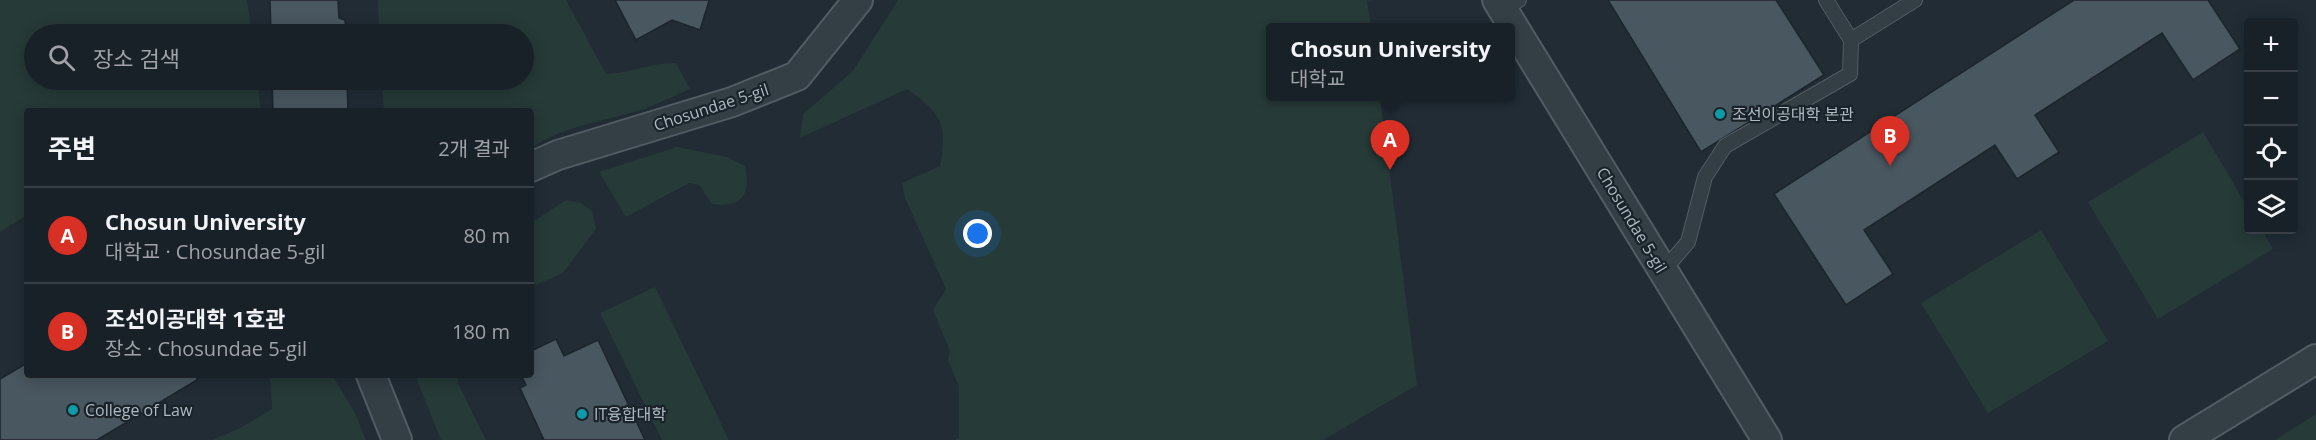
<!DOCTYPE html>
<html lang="ko">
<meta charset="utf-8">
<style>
body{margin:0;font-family:"Open Sans","Noto Sans KR",sans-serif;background:#222930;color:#f1f3f6}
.controls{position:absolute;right:18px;top:18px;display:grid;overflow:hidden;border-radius:6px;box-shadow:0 3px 15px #0003}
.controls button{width:54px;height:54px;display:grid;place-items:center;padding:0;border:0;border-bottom:2px solid #373e45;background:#192128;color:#f1f3f6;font:30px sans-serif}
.you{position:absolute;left:978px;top:234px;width:21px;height:21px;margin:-15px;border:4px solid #fff;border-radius:50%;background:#1a73e8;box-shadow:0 0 0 9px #1a73e833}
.badge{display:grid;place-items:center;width:39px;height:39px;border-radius:50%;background:#d93025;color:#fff;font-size:20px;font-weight:700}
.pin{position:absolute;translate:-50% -50px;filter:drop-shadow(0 2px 3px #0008)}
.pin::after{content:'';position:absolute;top:32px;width:21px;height:18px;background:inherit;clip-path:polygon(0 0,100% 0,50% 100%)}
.popup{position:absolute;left:1266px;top:23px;width:249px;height:78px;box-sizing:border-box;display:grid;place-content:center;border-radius:6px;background:#192128;filter:drop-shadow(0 2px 4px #0005);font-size:20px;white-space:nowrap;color:#9fa3a8}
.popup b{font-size:22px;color:#f1f3f6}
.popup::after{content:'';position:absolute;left:50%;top:100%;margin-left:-12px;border:12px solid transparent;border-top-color:#192128}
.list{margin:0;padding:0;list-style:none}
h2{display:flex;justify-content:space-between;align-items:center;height:78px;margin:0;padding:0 24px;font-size:26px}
h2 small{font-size:20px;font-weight:400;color:#9fa3a8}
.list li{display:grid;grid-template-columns:39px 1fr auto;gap:18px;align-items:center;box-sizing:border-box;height:96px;padding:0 24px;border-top:2px solid #373e45}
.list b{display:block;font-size:22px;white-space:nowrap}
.list p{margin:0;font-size:20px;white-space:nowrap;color:#9fa3a8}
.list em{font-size:20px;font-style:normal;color:#9fa3a8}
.icon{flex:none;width:33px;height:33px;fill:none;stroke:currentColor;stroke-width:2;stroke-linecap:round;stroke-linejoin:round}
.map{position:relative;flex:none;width:2316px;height:440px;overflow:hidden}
.search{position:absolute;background:#192128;box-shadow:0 3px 15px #0003;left:24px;top:24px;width:510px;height:66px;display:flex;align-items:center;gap:15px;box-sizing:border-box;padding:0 21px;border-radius:33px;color:#9fa3a8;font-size:22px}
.panel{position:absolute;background:#192128;box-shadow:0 3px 15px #0003;left:24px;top:108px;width:510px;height:270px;border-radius:6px}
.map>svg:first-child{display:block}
.green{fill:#263a37}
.building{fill:#495760;stroke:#1c252c;stroke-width:1.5}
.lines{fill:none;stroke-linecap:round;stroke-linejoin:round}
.lane-casing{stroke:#515c63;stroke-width:16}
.street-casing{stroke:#515c63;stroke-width:32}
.lane{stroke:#343e45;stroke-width:14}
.street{stroke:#343e45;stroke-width:28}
.culture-dot{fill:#0f9aa8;stroke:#1a232a;stroke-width:2}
.labels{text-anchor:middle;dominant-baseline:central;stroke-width:4.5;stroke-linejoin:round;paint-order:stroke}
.street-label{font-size:16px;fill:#aeb9c2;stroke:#1a232a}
.poi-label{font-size:16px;fill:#aeb9c2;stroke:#1a232a;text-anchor:start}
</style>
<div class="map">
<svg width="2316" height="440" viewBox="0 0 2316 440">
<rect width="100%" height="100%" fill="#212c35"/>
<path class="green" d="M0 0H247L252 34H34V80H257L261 111H27V215L0 232Z
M378 0H566L606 74C630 73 653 62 676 63L690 89C673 96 655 106 637 111 598 123 567 125 531 148V111H384L382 80H524V34H379Z
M898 0H1373L1367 1 1371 27H1270V96L1380 97 1417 385 1323 440H955L959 438V386L948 361 950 351 933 310 946 289 905 198 902 183 940 166C948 124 941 113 907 89L800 138 803 114 853 71Z
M2203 132 2248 208V230H2262L2273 249 2158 319 2088 202Z
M677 147 727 157 745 166C751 194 743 208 712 204L699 185 689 183 626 217 599 172Z
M566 200 581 203 592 211 596 229 563 273 531 287V223Z
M2041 230 2108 341 1988 413 1921 303Z
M655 287 729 440H662L600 313Z
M270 375H332L355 413 366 440H212L240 428 272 409Z
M415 375H457L458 383 486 440H441Z
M2316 414V440H2275Z"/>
<path class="building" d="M270 0H338L339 18 345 20 346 34H271Z
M615 0H708L709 1 700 30 672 20 636 40Z
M1608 0H1776L1824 75 1701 152Z
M2074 0H2208L2240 49 2193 80 2162 33 2035 115 2059 152 2017 179 1995 145 1864 230 1893 274 1846 305 1774 194Z
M272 80H347L348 111H273Z
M556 339 564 356 598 340 645 440H544L520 388 526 385 521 375H531V351Z
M27 363V375H197V380L97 440H0V379Z"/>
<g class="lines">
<g class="lane-casing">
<path id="lane" d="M1826 0 1851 40 1915 0
M1503 10 1519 0
M1663 271 1688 242 1705 177 1725 146 1850 74 1851 40"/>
</g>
<g class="street-casing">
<path id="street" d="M1497 0 1767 440
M531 167 558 155 732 102 797 76 858 0
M371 375 397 440
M2184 440 2316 359"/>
</g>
<use href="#lane" class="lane"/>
<use href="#street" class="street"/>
</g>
<g class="culture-dot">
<circle cx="1720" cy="114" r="6"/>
<circle cx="73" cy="410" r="6"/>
<circle cx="582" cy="414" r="6"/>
</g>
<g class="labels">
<g class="street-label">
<text transform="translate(711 107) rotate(-18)">Chosundae 5-gil</text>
<text transform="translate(1632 220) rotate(59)">Chosundae 5-gil</text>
</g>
<g class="poi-label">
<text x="1732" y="114">조선이공대학 본관</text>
<text x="85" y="410">College of Law</text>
<text x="594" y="414">IT융합대학</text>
</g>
</g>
</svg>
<div class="controls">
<button>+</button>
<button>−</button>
<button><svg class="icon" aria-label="locate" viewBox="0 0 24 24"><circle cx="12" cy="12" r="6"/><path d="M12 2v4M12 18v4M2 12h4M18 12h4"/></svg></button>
<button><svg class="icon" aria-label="layers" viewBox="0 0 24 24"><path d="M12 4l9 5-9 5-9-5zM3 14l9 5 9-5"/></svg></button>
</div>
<div class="you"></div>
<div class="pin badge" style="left:1390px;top:170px">A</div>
<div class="popup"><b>Chosun University</b>대학교</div>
<div class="pin badge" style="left:1890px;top:166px">B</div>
<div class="search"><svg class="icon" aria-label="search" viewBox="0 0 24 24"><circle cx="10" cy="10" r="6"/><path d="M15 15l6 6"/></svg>장소 검색</div>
<section class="panel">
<h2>주변<small>2개 결과</small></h2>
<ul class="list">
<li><span class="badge">A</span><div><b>Chosun University</b><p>대학교 · Chosundae 5-gil</p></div><em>80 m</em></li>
<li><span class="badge">B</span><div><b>조선이공대학 1호관</b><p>장소 · Chosundae 5-gil</p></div><em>180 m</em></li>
</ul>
</section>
</div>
